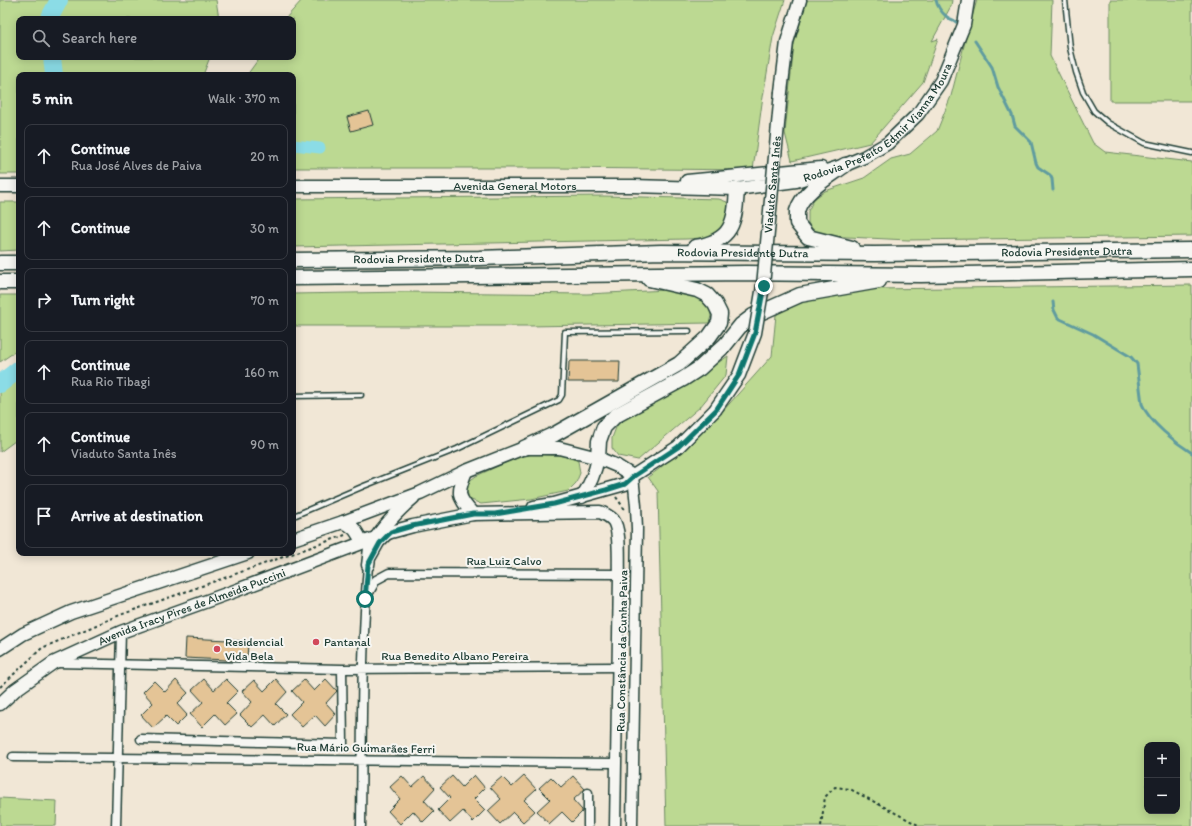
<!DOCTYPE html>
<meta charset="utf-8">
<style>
body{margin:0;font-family:Itim,sans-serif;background:#242831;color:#f1f3f6}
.controls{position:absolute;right:12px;bottom:12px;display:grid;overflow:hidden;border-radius:8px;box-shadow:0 2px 10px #0003}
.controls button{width:36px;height:36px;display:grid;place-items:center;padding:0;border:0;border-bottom:1px solid #363941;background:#171b24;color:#f1f3f6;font:20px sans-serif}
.stop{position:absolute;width:12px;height:12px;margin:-9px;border:3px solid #0f766e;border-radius:50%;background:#fff}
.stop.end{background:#0f766e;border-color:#fff;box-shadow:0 1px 4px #0008}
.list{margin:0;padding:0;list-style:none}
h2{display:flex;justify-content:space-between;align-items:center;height:52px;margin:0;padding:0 16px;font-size:17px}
h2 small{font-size:13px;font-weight:400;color:#9ea1a6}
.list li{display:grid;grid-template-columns:26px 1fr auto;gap:12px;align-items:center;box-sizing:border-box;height:64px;margin:0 8px 8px;padding:0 8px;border:1px solid #363941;border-radius:8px}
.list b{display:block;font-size:15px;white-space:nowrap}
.list p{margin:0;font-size:13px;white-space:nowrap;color:#9ea1a6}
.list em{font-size:13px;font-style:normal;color:#9ea1a6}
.icon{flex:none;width:22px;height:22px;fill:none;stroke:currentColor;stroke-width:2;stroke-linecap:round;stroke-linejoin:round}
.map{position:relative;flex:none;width:1192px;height:826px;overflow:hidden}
.search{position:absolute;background:#171b24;box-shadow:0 2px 10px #0003;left:16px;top:16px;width:280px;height:44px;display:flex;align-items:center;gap:10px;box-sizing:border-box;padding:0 14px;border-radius:8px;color:#9ea1a6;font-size:15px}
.panel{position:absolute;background:#171b24;box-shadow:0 2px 10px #0003;left:16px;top:72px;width:280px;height:484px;border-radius:8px}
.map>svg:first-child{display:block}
.green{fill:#bcd992;stroke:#6e8b63;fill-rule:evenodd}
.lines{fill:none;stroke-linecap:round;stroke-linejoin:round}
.stream{stroke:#609c9f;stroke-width:3}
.canal{stroke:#8bdce6;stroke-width:11}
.river{stroke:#8bdce6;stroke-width:18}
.building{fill:#e4c496;stroke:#1f3d34}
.service-casing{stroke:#1f3d34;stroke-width:7}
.minor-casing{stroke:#1f3d34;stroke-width:11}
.tertiary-casing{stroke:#1f3d34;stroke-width:13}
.primary-casing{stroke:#1f3d34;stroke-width:15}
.motorway-casing{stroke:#1f3d34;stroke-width:17}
.path{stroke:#1f3d34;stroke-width:2;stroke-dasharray:3 3;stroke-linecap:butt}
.service{stroke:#f6f6f2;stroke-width:4}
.minor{stroke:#f6f6f2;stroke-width:8}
.tertiary{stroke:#f6f6f2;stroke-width:10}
.primary{stroke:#f6f6f2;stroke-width:12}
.motorway{stroke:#f6f6f2;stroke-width:14}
.primary-bridge-casing{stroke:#1f3d34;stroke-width:15;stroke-linecap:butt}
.primary-bridge{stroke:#f6f6f2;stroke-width:12}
.route{stroke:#0f766e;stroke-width:5}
.poi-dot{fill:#d1495b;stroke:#f6f6f2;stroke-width:1.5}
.labels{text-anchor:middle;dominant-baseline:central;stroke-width:4;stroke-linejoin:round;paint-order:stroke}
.street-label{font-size:12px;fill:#1f3d34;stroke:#f6f6f2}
.poi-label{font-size:12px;fill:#1f3d34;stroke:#f6f6f2;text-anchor:start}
</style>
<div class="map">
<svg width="1192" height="826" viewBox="0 0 1192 826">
<rect width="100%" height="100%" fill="#f1e7d6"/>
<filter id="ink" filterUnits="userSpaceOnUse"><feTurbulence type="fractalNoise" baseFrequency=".025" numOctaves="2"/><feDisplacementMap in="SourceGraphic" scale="8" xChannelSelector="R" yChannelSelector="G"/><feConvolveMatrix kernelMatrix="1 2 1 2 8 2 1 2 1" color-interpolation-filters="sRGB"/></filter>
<g filter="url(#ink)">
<path class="green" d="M0 0H216L219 19H19V57H210L203 75H19V174H0Z
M302 0H785L773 37 762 103 753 170 554 168H293V75H247L260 57H293V19H285Z
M807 0H952L951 6 932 41 938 39 923 82 870 143 792 161 785 133 794 44Z
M977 0H1052L1050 56 1093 143 1105 152 1192 162V236L908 240 827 236 815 232 808 223V211L814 199 825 191 864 178 891 159 910 154 937 131 951 96 967 34Z
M1110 0H1192V101H1110Z
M604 196 719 199 727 202 730 213 728 226 715 237 687 239 293 247V199Z
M0 202H19V250L0 251Z
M1192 285V826H666L658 491 648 477 659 469 721 413 772 356 776 315 786 308 806 299 874 289ZM1147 745H1177V811H1147Z
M667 290 694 294 709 306 711 316 709 323 529 326H293V294L406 292 587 294Z
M0 295H19V349L0 362Z
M728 356 726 375 700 407 638 460 618 456 612 448V438L617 425 628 416 686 385Z
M19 369V438L0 452V384Z
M535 454 568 456 578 461 580 473 576 483 568 491 531 499 481 504 469 499 467 491 468 482 476 476 520 456Z
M0 798 57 801 56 826H0Z"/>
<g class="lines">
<path class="stream" d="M936 0C937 6 942 13 947 17 951 20 953 19 956 22
M975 41 992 67 998 87 1012 115 1015 126 1031 142 1036 163 1038 167 1050 175 1052 179 1053 190
M1053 302 1054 310 1058 318 1093 334 1131 357 1137 364 1142 404C1149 422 1176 443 1192 453"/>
<path class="canal" d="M293 145 320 148"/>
<path class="river" d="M49 19 59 0
M52 57 54 75
M0 384 19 369"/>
</g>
<path class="building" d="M369 111 373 125 351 131 347 117Z
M569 361H620L619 382H568Z
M186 638 248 641 247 661 185 658Z
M204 679 214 690 226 679 238 691 226 703 237 714 225 725 215 714 202 727 190 714 203 702 192 690Z
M276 679 287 692 276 704 286 714 275 726 265 715 252 727 240 715 252 702 242 691 254 680 264 691Z
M326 679 337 691 326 703 336 714 325 726 315 715 302 727 290 714 302 702 292 691 304 680 314 691Z
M176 680 188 693 177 704 187 715 176 726 166 716 153 728 141 715 153 703 143 692 154 681 165 692Z
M474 775 485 788 474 799 485 810 473 822 463 811 450 823 438 810 450 798 440 787 452 776 462 787Z
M402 776 412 787 424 776 435 788 424 800 434 811 423 822 413 811 400 824 388 811 400 799 390 787Z
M524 776 536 789 524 800 535 811 523 822 513 812 500 824 488 811 501 799 490 787 502 777 512 787Z
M573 776 585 789 573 800 582 810V812L572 822 562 812 549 824 537 811 550 799 539 788 551 777 561 787Z"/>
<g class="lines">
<g class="service-casing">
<path id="service" d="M1065 0 1070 48 1076 72 1083 92 1094 111 1108 123 1144 143 1192 153
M293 396 361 395
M293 514 296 515 364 486 457 449 559 400 562 395 565 332 689 331"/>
</g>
<g class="minor-casing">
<path id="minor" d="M372 557 380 543 389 534
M367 596 376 580 389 573 619 574
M56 663 342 669 617 667
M141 739 343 744 342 669
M13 757 615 763
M588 793V826
M116 826 121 632
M361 826C362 739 361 652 368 565L367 561"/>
</g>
<g class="tertiary-casing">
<path id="tertiary" d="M615 826 619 574
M632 826 637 529 636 506 633 476"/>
</g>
<g class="primary-casing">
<g id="primary">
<path d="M781 92 787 42 800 0"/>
<path d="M687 181 821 168"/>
<path d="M0 186H19"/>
<path id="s1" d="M293 186H633L737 189 796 181 845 165 864 157 888 143 918 114 941 81 964 25 968 0"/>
<path d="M466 471C457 494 457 496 473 514"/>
<path d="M582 497C590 485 595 473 598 458"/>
<path d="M534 507 554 504 625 484 633 476 678 447 715 410"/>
<path d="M343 522C354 526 357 532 362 542"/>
<path d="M293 539 343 522 420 493 466 471 524 448H559L598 458 617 466 633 476"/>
<path d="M368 565C369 560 369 554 370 549 375 534 401 508 413 498"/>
<path d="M0 649 23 634 71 612 248 553"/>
<path id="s2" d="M0 704 15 690 53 663 121 632 232 592 391 532 413 526 473 514 600 512C605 514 609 516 613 520 621 530 618 561 619 574"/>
</g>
</g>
<g class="motorway-casing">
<g id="motorway">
<path d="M845 165C830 176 802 192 797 211 797 215 797 219 797 223L808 237 852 248"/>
<path d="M695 247C733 241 735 222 737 189"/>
<path id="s3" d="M293 260 479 258 661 252 875 254 1192 250"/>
<path d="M0 263H19"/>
<path d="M293 278 746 273 921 275 1192 269"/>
<path d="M0 282H19"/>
<path d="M524 448 555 434 679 364 709 337 719 323 720 314 715 304 707 295 697 290 649 279"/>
<path d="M598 458 599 441 604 427 615 416 683 379 700 368 725 345 741 325 753 316 800 295 879 281"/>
</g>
</g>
<path class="path" d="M616 497 626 511
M0 687 42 648 120 615 345 535
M821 826 825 797 835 787 850 789 920 826"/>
<use href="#service" class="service"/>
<use href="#minor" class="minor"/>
<use href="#tertiary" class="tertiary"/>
<use href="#primary" class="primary"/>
<use href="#motorway" class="motorway"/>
<g class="primary-bridge-casing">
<g id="primary-bridge">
<path id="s4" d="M715 410 739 375 755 333 763 286 781 92"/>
</g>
</g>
<use href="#primary-bridge" class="primary-bridge"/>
</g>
</g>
<g class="lines" filter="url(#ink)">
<path class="route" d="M365 599 368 565 380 543 391 532 412 526 473 514H495L554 504 606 490 625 484 634 476 678 447 716 410 739 375 755 333 764 286"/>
</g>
<g class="poi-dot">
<circle cx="316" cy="642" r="4"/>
<circle cx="217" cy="649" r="4"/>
</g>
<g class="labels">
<g class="street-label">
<text stroke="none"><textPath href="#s1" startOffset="608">Rodovia Prefeito Edmir Vianna Moura</textPath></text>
<text stroke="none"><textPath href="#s4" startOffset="237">Viaduto Santa Inês</textPath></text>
<text stroke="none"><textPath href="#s1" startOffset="222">Avenida General Motors</textPath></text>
<text stroke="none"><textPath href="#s3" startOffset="774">Rodovia Presidente Dutra</textPath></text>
<text stroke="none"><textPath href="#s3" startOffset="450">Rodovia Presidente Dutra</textPath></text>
<text stroke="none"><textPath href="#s3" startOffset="126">Rodovia Presidente Dutra</textPath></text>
<text x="504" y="561">Rua Luiz Calvo</text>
<text stroke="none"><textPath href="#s2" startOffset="217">Avenida Iracy Pires de Almeida Puccini</textPath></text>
<text transform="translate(622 651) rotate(-89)">Rua Constância da Cunha Paiva</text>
<text x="455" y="656">Rua Benedito Albano Pereira</text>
<text transform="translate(366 748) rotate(1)">Rua Mário Guimarães Ferri</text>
</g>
<g class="poi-label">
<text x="225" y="642">Residencial<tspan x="225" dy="14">Vida Bela</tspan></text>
<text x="324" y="642">Pantanal</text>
</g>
</g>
</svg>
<div class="controls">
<button>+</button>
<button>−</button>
</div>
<div class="stop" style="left:365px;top:599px"></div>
<div class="stop end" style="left:764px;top:286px"></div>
<div class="search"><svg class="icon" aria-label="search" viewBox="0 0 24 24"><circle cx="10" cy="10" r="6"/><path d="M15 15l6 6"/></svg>Search here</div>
<section class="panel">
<h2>5 min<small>Walk · 370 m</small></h2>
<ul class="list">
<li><svg class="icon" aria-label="ahead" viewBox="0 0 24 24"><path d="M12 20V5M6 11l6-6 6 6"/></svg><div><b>Continue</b><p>Rua José Alves de Paiva</p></div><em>20 m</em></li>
<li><svg class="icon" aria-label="ahead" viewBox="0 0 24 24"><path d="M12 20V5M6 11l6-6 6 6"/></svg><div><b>Continue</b></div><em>30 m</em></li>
<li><svg class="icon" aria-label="right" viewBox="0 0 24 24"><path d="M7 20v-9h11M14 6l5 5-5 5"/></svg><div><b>Turn right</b></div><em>70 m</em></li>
<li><svg class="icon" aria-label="ahead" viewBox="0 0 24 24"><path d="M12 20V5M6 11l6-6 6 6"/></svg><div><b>Continue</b><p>Rua Rio Tibagi</p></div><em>160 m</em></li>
<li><svg class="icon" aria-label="ahead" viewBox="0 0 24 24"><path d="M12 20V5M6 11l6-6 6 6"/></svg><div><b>Continue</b><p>Viaduto Santa Inês</p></div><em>90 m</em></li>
<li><svg class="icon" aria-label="arrive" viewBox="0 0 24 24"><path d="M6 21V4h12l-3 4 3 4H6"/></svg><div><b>Arrive at destination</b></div></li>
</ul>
</section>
</div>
